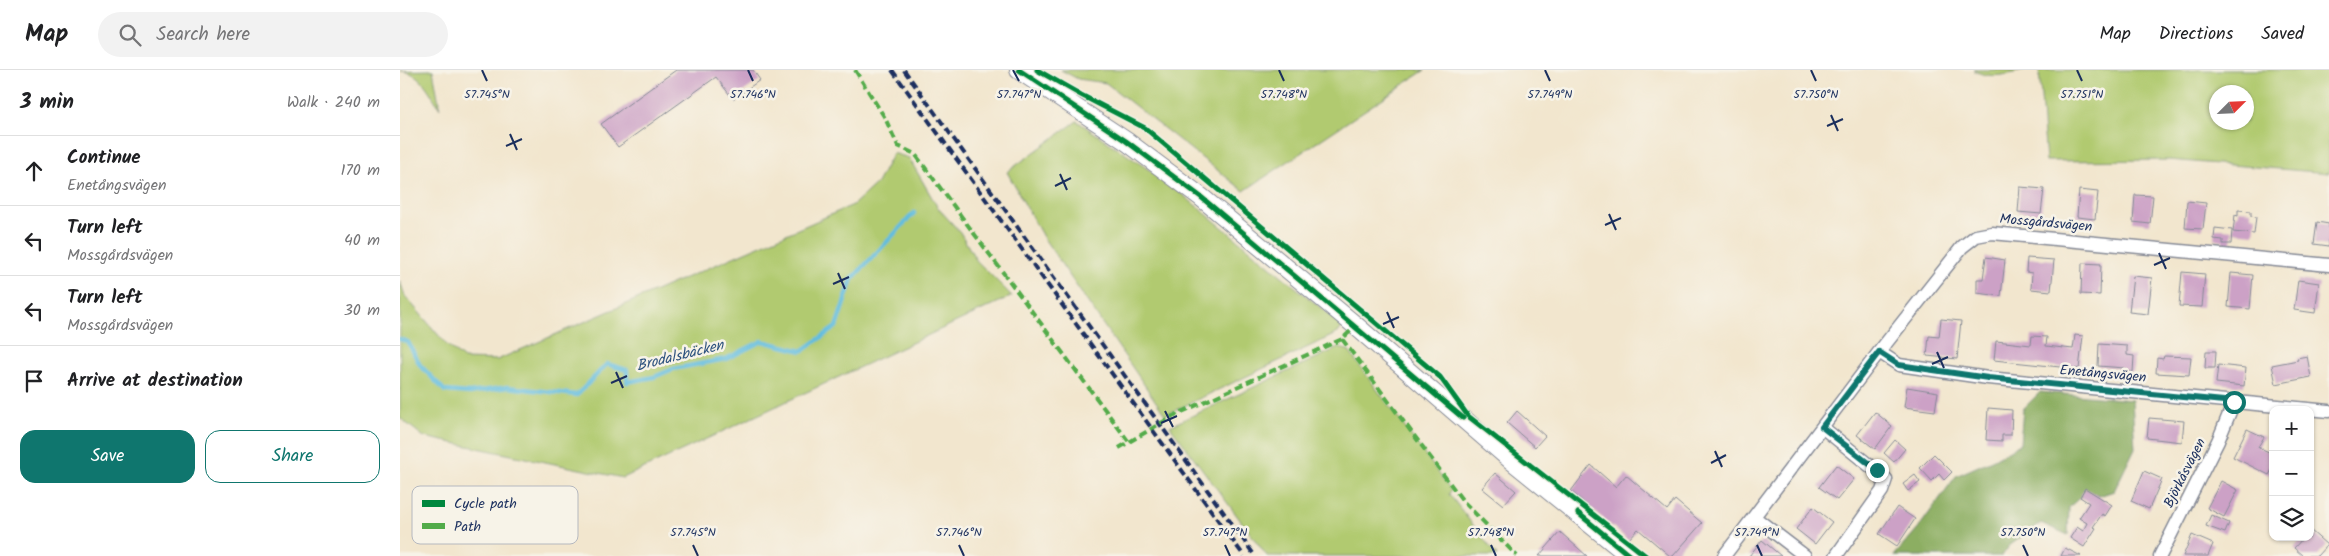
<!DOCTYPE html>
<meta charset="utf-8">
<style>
body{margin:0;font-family:Kalam,sans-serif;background:#f2f2f2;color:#202124}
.controls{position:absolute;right:15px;bottom:15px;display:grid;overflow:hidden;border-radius:10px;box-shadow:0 1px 4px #0004}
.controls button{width:45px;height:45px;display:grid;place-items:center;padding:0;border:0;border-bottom:1px solid #e0e0e0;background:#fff;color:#202124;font:25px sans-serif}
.compass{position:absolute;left:1809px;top:15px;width:45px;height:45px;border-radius:50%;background:#fff;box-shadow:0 1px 4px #0004;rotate:66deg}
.stop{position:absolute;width:15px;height:15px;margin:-11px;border:4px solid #0f766e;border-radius:50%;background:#fff}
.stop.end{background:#0f766e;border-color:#fff;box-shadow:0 1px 5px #0008}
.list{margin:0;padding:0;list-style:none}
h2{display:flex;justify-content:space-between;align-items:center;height:65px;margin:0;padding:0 20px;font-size:21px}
h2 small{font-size:16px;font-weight:400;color:#757577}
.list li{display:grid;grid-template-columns:32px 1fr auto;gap:15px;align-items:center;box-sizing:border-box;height:70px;padding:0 20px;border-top:1px solid #e0e0e0}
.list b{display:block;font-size:19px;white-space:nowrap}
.list p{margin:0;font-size:16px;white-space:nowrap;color:#757577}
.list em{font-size:16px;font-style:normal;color:#757577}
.actions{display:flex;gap:10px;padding:15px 20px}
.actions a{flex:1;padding:11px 0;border:1px solid #0f766e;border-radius:15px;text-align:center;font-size:18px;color:#0f766e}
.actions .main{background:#0f766e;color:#fff}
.icon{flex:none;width:28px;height:28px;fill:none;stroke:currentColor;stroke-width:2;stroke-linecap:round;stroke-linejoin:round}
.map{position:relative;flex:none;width:1929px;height:486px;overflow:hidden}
header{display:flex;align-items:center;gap:30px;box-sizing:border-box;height:70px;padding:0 25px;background:#fff;border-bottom:1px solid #e0e0e0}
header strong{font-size:24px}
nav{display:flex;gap:28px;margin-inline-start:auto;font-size:18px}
.search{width:350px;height:45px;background:#f2f2f2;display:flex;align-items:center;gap:12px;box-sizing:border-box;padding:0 18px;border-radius:28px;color:#757577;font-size:19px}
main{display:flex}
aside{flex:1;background:#fff}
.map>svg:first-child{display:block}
.green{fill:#b1ca70;stroke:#667c67;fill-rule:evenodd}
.forest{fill:#8cae62;stroke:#546e60}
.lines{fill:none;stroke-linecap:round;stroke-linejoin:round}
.stream{stroke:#62bddf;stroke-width:4.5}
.building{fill:#cca1c6}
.street-casing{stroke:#868a96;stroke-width:15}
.secondary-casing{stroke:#868a96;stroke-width:20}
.street{stroke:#fff;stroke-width:12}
.secondary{stroke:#fff;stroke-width:18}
.rail{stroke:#1b2f5e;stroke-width:4;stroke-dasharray:8 4;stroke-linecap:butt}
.quiet{stroke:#52ab49;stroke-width:4;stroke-dasharray:8 4;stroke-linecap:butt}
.cycleway-casing{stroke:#f7f3e8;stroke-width:8}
.cycleway{stroke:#00873e;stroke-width:5}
.route{stroke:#0f766e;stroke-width:6}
.ticks{fill:none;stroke:#1b2f5e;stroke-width:2}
.labels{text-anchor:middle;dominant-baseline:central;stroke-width:5;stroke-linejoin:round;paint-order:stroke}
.street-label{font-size:14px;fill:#1b2f5e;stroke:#f7f3e8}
.water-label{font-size:15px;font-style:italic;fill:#2d527e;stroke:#f7f3e8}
.key{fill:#f7f3e8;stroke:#b5b8bf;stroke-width:1}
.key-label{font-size:14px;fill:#1b2f5e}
.ticks-label{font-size:12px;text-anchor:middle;fill:#1b2f5e;stroke:#f7f3e8;stroke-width:5;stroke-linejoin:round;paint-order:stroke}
</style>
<header>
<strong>Map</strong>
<div class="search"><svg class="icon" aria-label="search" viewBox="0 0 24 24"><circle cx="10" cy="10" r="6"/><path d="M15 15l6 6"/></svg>Search here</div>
<nav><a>Map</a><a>Directions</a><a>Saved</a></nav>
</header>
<main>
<aside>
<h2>3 min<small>Walk · 240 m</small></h2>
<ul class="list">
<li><svg class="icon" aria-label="ahead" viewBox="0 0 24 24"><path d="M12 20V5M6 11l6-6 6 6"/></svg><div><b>Continue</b><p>Enetångsvägen</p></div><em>170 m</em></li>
<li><svg class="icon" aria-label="left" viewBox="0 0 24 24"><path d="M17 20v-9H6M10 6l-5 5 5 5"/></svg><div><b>Turn left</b><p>Mossgårdsvägen</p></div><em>40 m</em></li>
<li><svg class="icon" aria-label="left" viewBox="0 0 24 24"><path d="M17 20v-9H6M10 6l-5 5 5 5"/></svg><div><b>Turn left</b><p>Mossgårdsvägen</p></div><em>30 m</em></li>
<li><svg class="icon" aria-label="arrive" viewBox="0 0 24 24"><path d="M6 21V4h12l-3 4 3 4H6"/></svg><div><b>Arrive at destination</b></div></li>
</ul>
<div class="actions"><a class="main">Save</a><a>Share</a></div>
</aside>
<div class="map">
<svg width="1929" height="486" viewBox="0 0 1929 486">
<rect width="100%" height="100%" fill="#f7f3e8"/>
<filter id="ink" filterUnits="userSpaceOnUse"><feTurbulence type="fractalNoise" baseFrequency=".02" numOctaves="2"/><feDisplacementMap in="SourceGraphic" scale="10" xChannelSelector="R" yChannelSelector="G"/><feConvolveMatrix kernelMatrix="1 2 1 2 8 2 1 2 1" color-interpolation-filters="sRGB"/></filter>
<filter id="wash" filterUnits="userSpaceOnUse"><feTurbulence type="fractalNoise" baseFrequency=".0096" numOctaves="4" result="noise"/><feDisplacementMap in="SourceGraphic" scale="20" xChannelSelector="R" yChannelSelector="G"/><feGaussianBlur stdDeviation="1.12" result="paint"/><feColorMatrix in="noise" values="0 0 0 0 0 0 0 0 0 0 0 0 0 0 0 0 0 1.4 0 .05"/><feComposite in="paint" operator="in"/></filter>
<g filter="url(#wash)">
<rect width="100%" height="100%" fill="#f2e6ce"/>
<path class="green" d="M33 0 40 39C30 23 21 1 0 1Z
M661 0H1025L844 121 706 13 678 9Z
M1573 0H1627C1609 4 1589 10 1573 0Z
M1639 0H1929V103L1769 90 1646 91ZM1816 22H1846V52H1816Z
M677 51 767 112 943 256 938 263 765 345 643 167 607 102Z
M493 83 509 88 538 138 560 162 576 190 612 226 223 408 24 367 0 348V211L5 226 47 275 64 289 97 290 453 135 477 113Z
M938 278 948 280 1051 420 1049 424 1097 486H867L770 356Z"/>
<path class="forest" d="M1640 322 1732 330 1735 378 1714 421 1699 426 1685 423 1669 437 1668 465 1641 453 1609 476 1602 486H1494L1519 457 1556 406 1594 389 1620 374 1623 339Z"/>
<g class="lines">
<path class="stream" d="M0 269 8 272 20 295 45 321 70 323 107 317 177 325 207 294 227 300V312L254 307 273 299 326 289 362 271 402 281 436 257 452 209 514 143"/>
</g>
<g id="blocks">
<path class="building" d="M276 0H353L360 10 333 29 316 7 218 77 201 54Z
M1620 117 1644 119 1641 144 1618 142Z
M1679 120 1698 122 1695 149 1677 147Z
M1735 125 1753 126 1750 154 1733 152Z
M1787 131 1806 133 1803 159 1785 158Z
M1838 140 1851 141V146L1856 147 1854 164 1833 162 1835 145 1838 146Z
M1917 152 1929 154V176L1914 174Z
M1815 158 1832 160 1831 174H1823V170L1814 169Z
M1586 187 1605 190 1601 226 1577 223V209H1583Z
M1627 188 1654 190 1651 221 1631 219 1632 203 1626 202Z
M1682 193 1701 194 1700 225 1681 224Z
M1782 202 1805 204 1802 237 1779 236Z
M1831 203 1853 205 1850 239 1828 237Z
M1733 206 1752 208 1748 244 1729 242Z
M1898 210 1919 213 1915 243 1894 240Z
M1541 249 1561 251 1557 289 1527 286 1529 266 1539 267Z
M1675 265 1683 266 1679 299 1594 290 1596 271 1631 275 1632 266 1647 267 1646 276 1673 279Z
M1699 274 1727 276V285L1734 286 1733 302H1724L1725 298 1698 296Z
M1806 281H1816L1815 298H1805Z
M1764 286 1791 287 1789 305 1756 303 1757 288 1763 289Z
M1907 286 1911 307 1876 314 1872 295 1898 290 1897 288Z
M1818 295 1846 298 1844 316 1816 313Z
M1507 317 1538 322 1535 341 1504 337Z
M1588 338 1612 340 1611 365H1602V371L1586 370Z
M1117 341 1145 366 1135 377 1107 353Z
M1475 342 1492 356 1475 379 1457 365Z
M1749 348 1784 351 1782 372 1747 368Z
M1847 359 1864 367 1858 377 1873 384V398L1869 405 1833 387Z
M1495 370 1505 379 1494 392 1484 383Z
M1534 384 1552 402 1544 410 1539 404 1532 411 1520 398Z
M1191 395 1216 417 1226 405 1267 440 1275 430 1302 453 1273 486H1270L1238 459 1228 470 1171 421Z
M1436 395 1454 409 1437 430 1419 417Z
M1744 401 1762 409 1749 439 1731 431Z
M1095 403 1116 421 1103 435 1082 418Z
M1515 405 1520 412 1508 421 1503 414Z
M1821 411 1838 420 1824 447 1807 438Z
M1685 418 1712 435 1705 446 1702 444 1693 457 1696 458 1684 477 1670 468 1677 457 1683 461 1687 453 1679 448 1689 433 1680 427Z
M1413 437 1432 452 1415 474 1396 459Z
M1497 437 1515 449 1497 476 1479 464Z
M1811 445 1829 453 1825 463 1806 456Z
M1910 460 1927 475 1917 486H1903L1894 478 1904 467H1910Z
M1160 462 1187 486H1139Z
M1792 465 1813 474 1808 486H1783Z
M1362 470 1381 486H1349Z
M1665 478 1681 486H1661Z"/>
</g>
</g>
<g filter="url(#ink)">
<use href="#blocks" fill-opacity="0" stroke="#868a96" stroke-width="1"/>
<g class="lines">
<g class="street-casing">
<path id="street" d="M1479 282 1499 295 1588 308 1929 341
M1422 357 1486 409 1482 421 1436 486
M1354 447 1405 486
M1324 486 1479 282 1562 177 1576 166 1592 163 1929 195
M1760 486 1818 371 1834 332"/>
</g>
<g class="secondary-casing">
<path id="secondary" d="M619 0 726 71 801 127 956 256 1111 390 1230 486"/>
</g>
<use href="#street" class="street"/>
<use href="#secondary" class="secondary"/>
<path class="rail" d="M492 0 844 486
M504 0 855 486"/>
<path class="quiet" d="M455 0 485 48 498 76 515 84 729 372
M942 269 1063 431 1117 486
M719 378 773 346 942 269 956 256"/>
<g class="cycleway-casing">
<path id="cycleway" d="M619 0 726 71 801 127 1063 348
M637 0 681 25 745 58 1040 307 1068 346 1246 486
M1178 443 1230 486"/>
</g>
<use href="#cycleway" class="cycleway"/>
</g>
</g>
<g class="lines" filter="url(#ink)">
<path class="route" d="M1477 400 1422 357 1479 282 1499 295 1588 308 1834 332"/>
</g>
<path class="ticks" d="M82 0 87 11M348 0 353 11M613 0 619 11M879 0 884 11M1145 0 1150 11M1411 0 1416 11M1677 0 1682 11M1431 45 1438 61M1427 56 1443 49M110 64 117 80M106 76 122 69M660 104 667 120M655 116 671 108M1209 144 1216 160M1205 155 1221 148M1759 183 1766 199M1754 195 1770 188M438 203 445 219M433 214 449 207M987 242 994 258M983 254 999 247M1537 282 1544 298M1532 294 1548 287M216 302 223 318M211 313 227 306M765 341 773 357M761 353 777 346M1315 381 1322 397M1311 393 1326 385M293 475 298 486M559 475 564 486M825 475 830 486M1091 475 1096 486M1357 475 1362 486M1623 475 1628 486"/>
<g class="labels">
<g class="street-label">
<text transform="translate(1646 153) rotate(5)">Mossgårdsvägen</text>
<text transform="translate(1703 304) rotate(5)">Enetångsvägen</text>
<text transform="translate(1785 403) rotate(-63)">Björkåsvägen</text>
</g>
<g class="water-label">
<text transform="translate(280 286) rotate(-14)">Brodalsbäcken</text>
</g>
</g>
<rect x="12" y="416" width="166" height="58" rx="8" class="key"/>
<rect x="22" y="430" width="23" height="7" fill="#00873e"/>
<rect x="22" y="453" width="23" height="6" fill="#52ab49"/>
<g class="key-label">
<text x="54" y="438">Cycle path</text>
<text x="54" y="461">Path</text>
</g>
<g class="ticks-label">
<text x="87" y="28">57.745°N</text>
<text x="884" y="28">57.748°N</text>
<text x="1150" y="28">57.749°N</text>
<text x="353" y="28">57.746°N</text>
<text x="619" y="28">57.747°N</text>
<text x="1416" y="28">57.750°N</text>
<text x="1682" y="28">57.751°N</text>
<text x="293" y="466">57.745°N</text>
<text x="559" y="466">57.746°N</text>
<text x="825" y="466">57.747°N</text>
<text x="1091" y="466">57.748°N</text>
<text x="1357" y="466">57.749°N</text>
<text x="1623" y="466">57.750°N</text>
</g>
</svg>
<div class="controls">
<button>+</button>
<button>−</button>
<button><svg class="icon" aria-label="layers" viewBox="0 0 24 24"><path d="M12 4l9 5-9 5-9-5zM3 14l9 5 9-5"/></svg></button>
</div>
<svg class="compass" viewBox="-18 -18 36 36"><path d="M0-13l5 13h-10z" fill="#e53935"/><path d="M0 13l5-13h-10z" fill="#757577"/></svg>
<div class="stop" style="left:1834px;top:332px"></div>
<div class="stop end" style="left:1477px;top:400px"></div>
</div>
</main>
